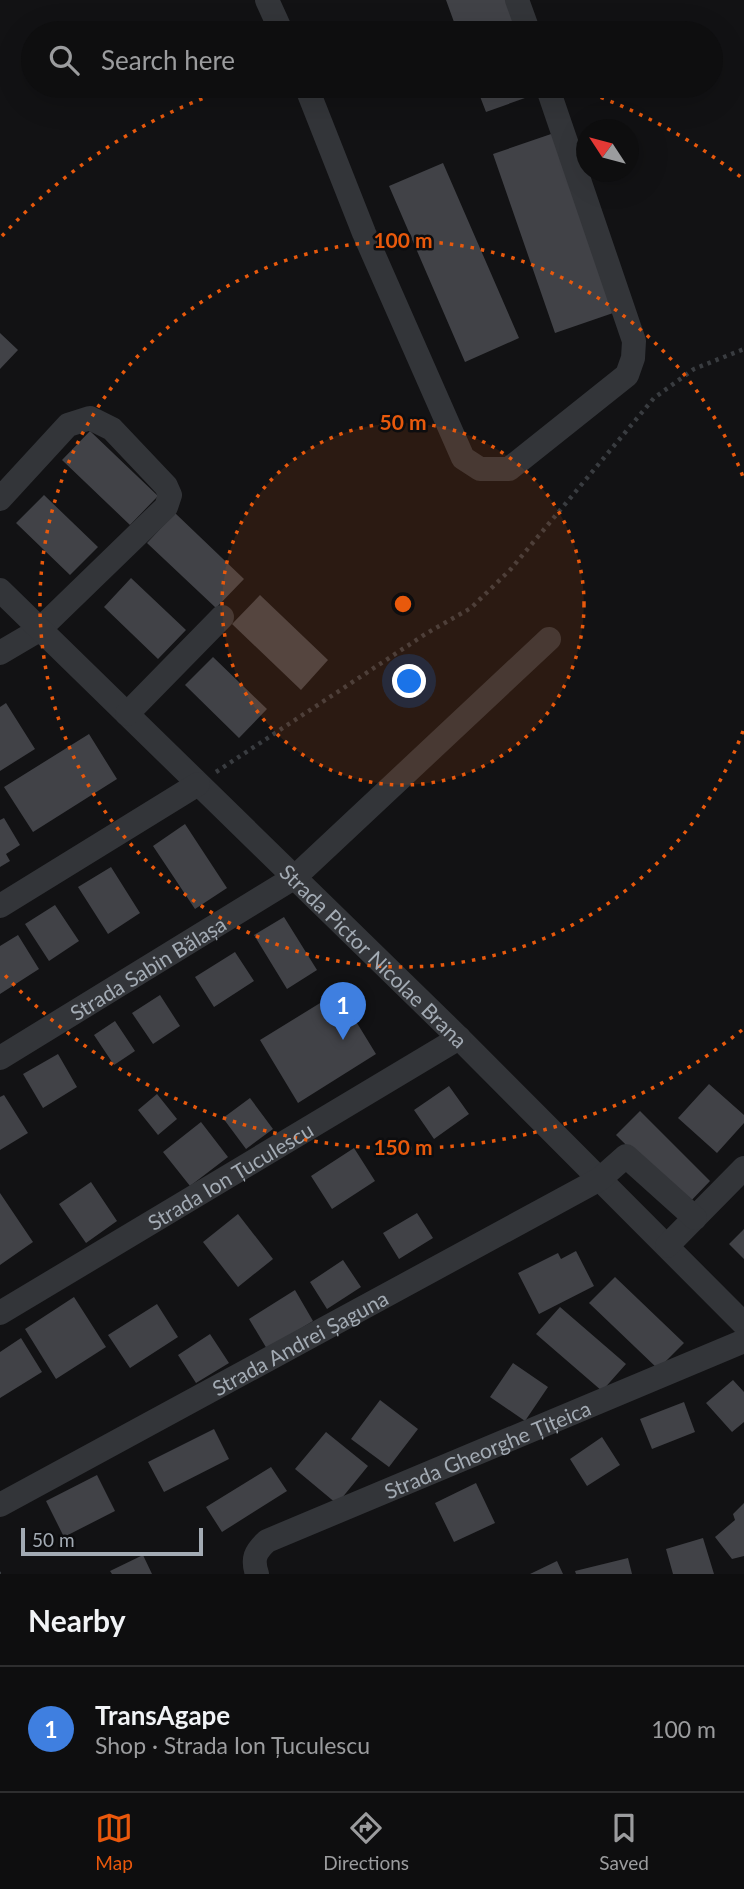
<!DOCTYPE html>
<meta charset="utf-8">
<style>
body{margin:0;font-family:Lato,sans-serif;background:#1c1c1d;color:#f1f3f6}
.compass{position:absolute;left:576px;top:119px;width:63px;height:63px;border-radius:50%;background:#0e0e0f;box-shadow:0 7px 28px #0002;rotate:306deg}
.scale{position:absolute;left:21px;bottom:18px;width:182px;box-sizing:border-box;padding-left:7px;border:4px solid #a3abb4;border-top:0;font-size:19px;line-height:24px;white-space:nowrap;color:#a3abb4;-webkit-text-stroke:5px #0d0d0f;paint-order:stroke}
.you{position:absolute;left:410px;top:682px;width:24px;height:24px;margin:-18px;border:5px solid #fff;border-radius:50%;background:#1a73e8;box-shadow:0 0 0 10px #1a73e833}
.badge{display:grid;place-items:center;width:46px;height:46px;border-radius:50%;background:#ea580c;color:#fff;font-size:23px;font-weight:700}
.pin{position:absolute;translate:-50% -58px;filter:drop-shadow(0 2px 4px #0008)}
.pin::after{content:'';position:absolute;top:37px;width:24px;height:21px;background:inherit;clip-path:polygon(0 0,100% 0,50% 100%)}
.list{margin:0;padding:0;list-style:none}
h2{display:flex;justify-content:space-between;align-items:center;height:91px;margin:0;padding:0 28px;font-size:30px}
h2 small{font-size:23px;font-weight:400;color:#9b9c9e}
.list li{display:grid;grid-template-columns:46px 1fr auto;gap:21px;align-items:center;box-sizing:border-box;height:126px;padding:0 28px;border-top:2px solid #2e2e2f}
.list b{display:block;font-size:26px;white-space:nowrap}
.list p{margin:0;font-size:23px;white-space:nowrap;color:#9b9c9e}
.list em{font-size:23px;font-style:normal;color:#9b9c9e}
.icon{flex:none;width:38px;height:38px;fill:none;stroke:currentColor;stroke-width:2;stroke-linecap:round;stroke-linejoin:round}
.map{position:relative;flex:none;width:744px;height:1574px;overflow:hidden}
.search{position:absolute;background:#0e0e0f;box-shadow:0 7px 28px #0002;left:21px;right:21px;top:21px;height:77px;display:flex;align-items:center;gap:18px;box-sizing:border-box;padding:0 24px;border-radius:38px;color:#9b9c9e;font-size:26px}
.sheet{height:217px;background:#0e0e0f}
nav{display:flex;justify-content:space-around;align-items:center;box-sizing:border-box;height:98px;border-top:2px solid #2e2e2f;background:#0e0e0f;font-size:19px;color:#9b9c9e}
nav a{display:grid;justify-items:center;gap:4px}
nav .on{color:#ea580c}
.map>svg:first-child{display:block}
.building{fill:#414247}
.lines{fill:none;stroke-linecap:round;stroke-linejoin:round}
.path{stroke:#393c40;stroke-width:4.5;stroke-dasharray:3.5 5;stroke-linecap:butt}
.minor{stroke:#333539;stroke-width:24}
.ring{fill:none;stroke:#e8590c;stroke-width:3.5;stroke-dasharray:3.5 7}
.labels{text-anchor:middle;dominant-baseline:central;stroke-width:5;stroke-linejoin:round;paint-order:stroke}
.street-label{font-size:21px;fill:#a3abb4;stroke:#0d0d0f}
.centre{fill:#e8590c;stroke:#0d0d0f;stroke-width:3.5}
.ring-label{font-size:21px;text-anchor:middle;font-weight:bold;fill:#e8590c;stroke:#0d0d0f;stroke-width:5;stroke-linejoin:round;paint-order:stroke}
</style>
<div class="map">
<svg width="744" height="1574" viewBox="0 0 744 1574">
<rect width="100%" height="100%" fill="#121214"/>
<path class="building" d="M446 0H506L518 33H458Z
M476 86H536L539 93 486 112Z
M554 133 616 312 555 333 493 154Z
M443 163 519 338 465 362 389 186Z
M0 333 18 350 0 369Z
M90 431 158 496 130 525 62 460Z
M44 495 98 547 70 575 16 523Z
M175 513 244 579 216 608 147 543Z
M131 578 186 630 158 659 104 607Z
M260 595 328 660 301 690 232 624Z
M213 657 267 709 239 738 185 685Z
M6 703 35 749 0 771V707Z
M89 734 117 779 33 832 4 787Z
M4 818 20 845 6 854 10 861 0 867V820Z
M185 824 227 888 195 909 153 846Z
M111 867 140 913 108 934 78 887Z
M55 905 79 941 49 961 25 924Z
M284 917 317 970 287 989 254 935Z
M18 935 39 969 0 994V946Z
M235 952 254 981 214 1007 195 977Z
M338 992 376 1054 298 1103 260 1040Z
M160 995 180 1026 153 1044 132 1013Z
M115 1021 135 1051 114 1065 94 1035Z
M58 1054 77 1087 43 1108 23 1074Z
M709 1084 744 1115V1123L717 1153 678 1118Z
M449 1086 469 1114 434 1139 414 1110Z
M157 1094 177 1119 158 1135 138 1110Z
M4 1095 28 1133 0 1150V1097Z
M250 1098 273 1129 246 1149 223 1118Z
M640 1111 710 1181 687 1205 616 1135Z
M201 1122 228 1157 190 1186 163 1152Z
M354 1148 375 1181 332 1209 311 1176Z
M91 1182 117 1221 86 1243 59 1204Z
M0 1193 33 1242 0 1265Z
M417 1213 433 1238 399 1259 383 1233Z
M238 1214 273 1259 238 1287 203 1242Z
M744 1229V1259L729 1244Z
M576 1251 594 1286 539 1314 518 1273 558 1253 561 1259Z
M343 1260 361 1287 327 1309 310 1282Z
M615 1277 684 1343 658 1369 589 1303Z
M295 1290 313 1321 267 1349 249 1319Z
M74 1297 106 1347 56 1379 25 1329Z
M157 1304 178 1337 130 1368 108 1335Z
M560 1307 626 1364 602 1391 536 1334Z
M210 1334 229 1363 196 1383 178 1355Z
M21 1338 42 1372 0 1398V1352Z
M513 1363 548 1387 525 1421 490 1397Z
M733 1380 744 1392V1422L732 1432 706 1403Z
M380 1400 418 1429 389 1467 351 1439Z
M684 1402 695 1432 652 1449 640 1419Z
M214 1429 229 1459 164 1492 148 1462Z
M326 1432 368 1466 337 1504 295 1469Z
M602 1437 620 1465 587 1486 570 1459Z
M271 1467 287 1491 222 1532 206 1507Z
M97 1475 115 1511 64 1537 46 1501Z
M476 1483 495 1523 454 1542 435 1503Z
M744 1503V1556L732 1559 715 1537 735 1520 733 1514Z
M703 1538 714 1574H673L666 1549Z
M143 1555 152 1574H112L110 1571Z
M628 1558 632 1574H576L575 1571Z
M557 1561 563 1574H530Z"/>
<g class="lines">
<path class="path" d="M216 772 427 633 471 608 510 570 654 398 694 369 744 349
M0 1574H1"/>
<g class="minor">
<path d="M267 0 282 33"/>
<path d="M517 0 529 33"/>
<path d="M306 86 364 233 463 458 480 469H509L627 375 633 358 634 341 547 86"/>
<path d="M0 499 68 425 90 418 112 429 166 486 170 495 166 507 39 630 0 653"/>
<path id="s1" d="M0 590 459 1038 744 1324"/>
<path d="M127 714 222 617"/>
<path d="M0 906 198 784"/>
<path id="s2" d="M0 1058 295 877 549 639"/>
<path d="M667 1246 744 1168"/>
<path id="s3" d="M0 1313 459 1038"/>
<path id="s4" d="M0 1505 600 1179 626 1156 695 1218"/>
<path id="s5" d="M257 1574C252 1559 255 1552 267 1541L744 1341"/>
</g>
</g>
<circle cx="403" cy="604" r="181" fill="#e8590c" fill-opacity=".12"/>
<g class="ring">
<circle cx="403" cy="604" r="181"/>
<path d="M743 731A363 363 0 1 1 743 477"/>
<path d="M742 1030A544 544 0 0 1 2 972M2 236A544 544 0 0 1 235 87M571 87A544 544 0 0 1 742 178"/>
</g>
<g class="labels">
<g class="street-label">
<text stroke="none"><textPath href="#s1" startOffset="523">Strada Pictor Nicolae Brana</textPath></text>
<text stroke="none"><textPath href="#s2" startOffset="173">Strada Sabin Bălașa</textPath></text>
<text stroke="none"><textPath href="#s3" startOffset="268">Strada Ion Țuculescu</textPath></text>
<text stroke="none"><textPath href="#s4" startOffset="341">Strada Andrei Șaguna</textPath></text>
<text stroke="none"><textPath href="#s5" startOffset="276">Strada Gheorghe Țițeica</textPath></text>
</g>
</g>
<circle cx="403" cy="604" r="10" class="centre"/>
<g class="ring-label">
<text x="403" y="248">100 m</text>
<text x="403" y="430">50 m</text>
<text x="403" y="1155">150 m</text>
</g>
</svg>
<svg class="compass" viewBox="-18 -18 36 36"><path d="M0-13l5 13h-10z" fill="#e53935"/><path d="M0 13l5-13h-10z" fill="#9b9c9e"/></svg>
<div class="scale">50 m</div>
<div class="you"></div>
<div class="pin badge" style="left:343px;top:1040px;background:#3f7fe0">1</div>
<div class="search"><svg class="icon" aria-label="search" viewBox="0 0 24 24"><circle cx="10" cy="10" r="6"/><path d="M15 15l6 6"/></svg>Search here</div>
</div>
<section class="sheet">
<h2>Nearby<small></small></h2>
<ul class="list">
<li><span class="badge" style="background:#3f7fe0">1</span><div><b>TransAgape</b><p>Shop · Strada Ion Țuculescu</p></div><em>100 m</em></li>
</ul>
</section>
<nav>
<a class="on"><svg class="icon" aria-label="map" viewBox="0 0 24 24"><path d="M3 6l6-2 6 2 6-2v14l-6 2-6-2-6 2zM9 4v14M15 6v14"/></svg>Map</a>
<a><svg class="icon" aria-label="directions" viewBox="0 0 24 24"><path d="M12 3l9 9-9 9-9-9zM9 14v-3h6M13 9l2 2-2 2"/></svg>Directions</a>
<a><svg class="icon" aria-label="saved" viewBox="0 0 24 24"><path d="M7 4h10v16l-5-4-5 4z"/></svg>Saved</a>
</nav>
